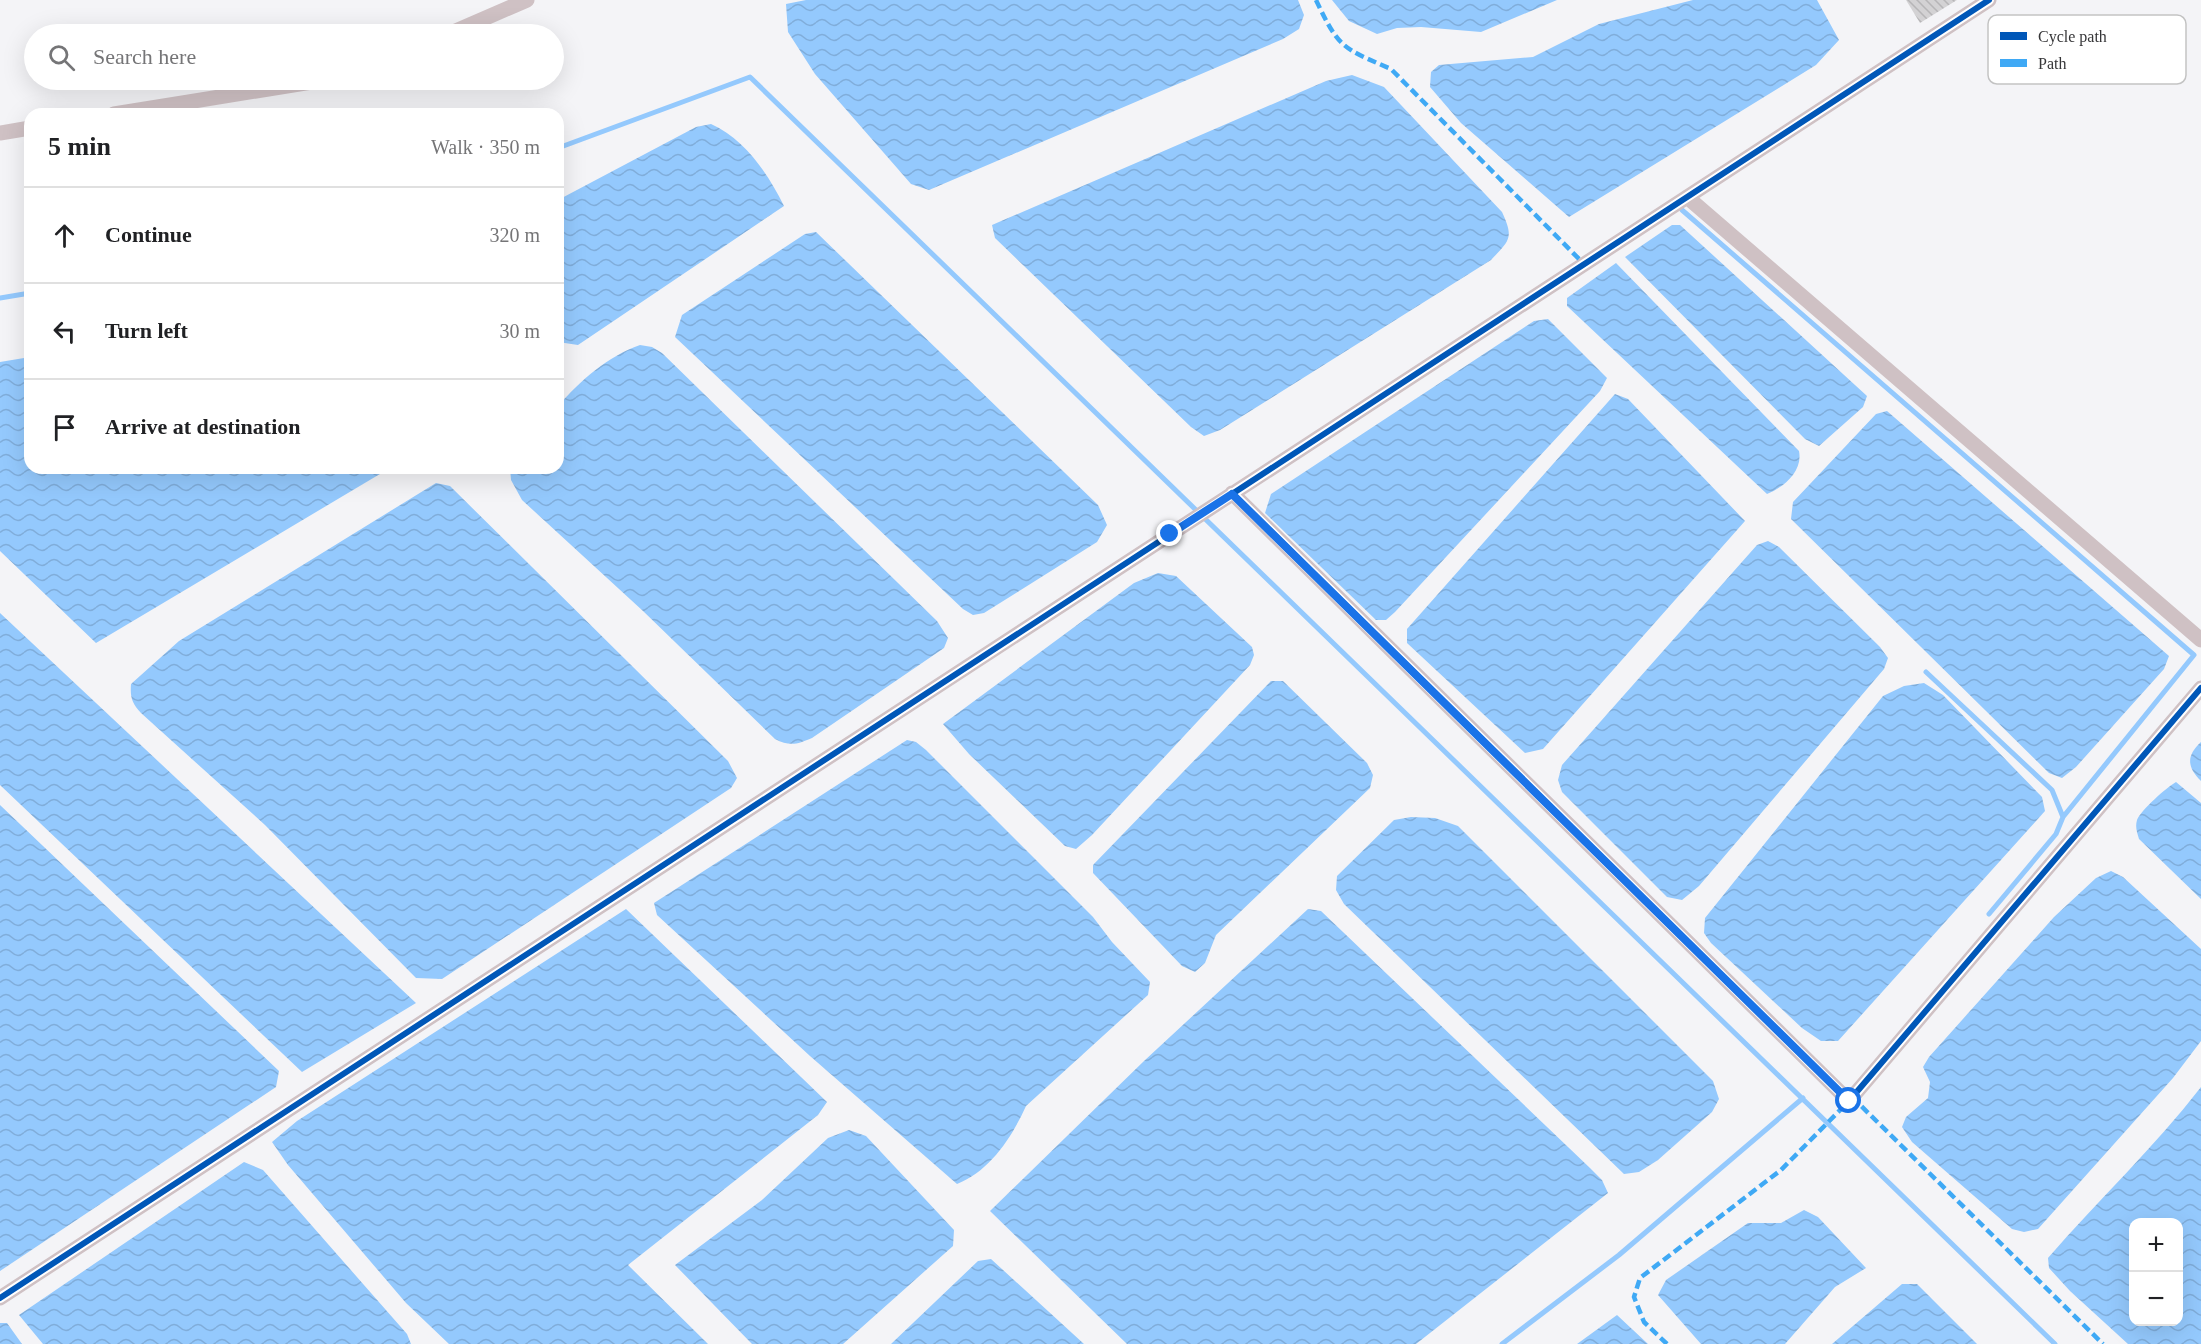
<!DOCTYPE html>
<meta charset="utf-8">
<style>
body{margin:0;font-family:Georgia,serif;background:#f6f6f6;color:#202124}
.controls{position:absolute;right:18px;bottom:18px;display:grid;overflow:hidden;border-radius:12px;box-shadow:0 6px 24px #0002}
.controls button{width:54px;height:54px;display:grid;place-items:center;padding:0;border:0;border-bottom:2px solid #e0e0e0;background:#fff;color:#202124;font:30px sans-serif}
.stop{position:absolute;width:18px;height:18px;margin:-14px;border:4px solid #1a73e8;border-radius:50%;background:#fff}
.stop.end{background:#1a73e8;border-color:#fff;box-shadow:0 2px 6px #0008}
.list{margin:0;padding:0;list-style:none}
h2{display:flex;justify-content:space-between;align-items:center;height:78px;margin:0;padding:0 24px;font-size:26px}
h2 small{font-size:20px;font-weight:400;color:#757577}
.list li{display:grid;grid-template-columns:39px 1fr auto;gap:18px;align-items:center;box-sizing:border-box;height:96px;padding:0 24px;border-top:2px solid #e0e0e0}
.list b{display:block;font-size:22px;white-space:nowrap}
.list em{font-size:20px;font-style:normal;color:#757577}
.icon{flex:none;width:33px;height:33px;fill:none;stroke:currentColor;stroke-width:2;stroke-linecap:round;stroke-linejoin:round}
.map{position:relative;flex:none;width:2201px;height:1344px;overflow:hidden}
.search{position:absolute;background:#fff;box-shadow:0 6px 24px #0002;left:24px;top:24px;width:540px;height:66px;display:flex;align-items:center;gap:15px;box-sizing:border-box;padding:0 21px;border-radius:33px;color:#757577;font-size:22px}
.panel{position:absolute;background:#fff;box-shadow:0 6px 24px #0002;left:24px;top:108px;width:540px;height:366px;border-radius:18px}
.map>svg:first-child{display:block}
.water{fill:url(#water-waves);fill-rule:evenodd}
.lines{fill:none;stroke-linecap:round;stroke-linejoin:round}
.stream{stroke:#94c9fd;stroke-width:5}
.building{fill:url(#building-back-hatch)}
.street{stroke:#cfc1c4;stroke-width:15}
.quiet{stroke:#3fa9f5;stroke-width:4.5;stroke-dasharray:9 4.5;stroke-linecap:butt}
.cycleway-casing{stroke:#fff;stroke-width:10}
.cycleway{stroke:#0057b8;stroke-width:6}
.route{stroke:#1a73e8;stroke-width:8}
.key{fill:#fff;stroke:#c3c3c3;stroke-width:1.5}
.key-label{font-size:16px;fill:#363638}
</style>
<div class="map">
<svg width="2201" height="1344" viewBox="0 0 2201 1344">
<defs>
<pattern id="water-waves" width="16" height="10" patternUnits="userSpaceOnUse" patternTransform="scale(1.5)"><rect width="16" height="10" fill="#94c9fd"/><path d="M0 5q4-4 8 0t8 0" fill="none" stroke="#80adda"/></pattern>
<pattern id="building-back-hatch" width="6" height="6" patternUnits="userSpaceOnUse" patternTransform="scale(1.5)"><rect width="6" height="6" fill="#d3d2d4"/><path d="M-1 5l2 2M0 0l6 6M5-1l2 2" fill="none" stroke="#b6b5b7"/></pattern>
</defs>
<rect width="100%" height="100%" fill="#f4f4f7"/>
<path class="water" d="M806 0H1298L1304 15 1299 29 1283 39 929 190 911 184 815 74 788 32 786 4Z
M1332 0H1557L1481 32 1421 27 1397 28 1377 34 1349 21Z
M1693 0H1817L1839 40 1816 65 1569 217 1461 123 1430 87 1431 72 1439 65 1533 57 1599 24Z
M1352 75 1384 87 1502 212C1514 238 1510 240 1491 260L1220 430 1204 436 1191 427 995 238 992 225 1326 81Z
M711 124C745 139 768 174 784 206L578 345 558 342V200L696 127Z
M1672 225H1680L1867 396 1863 407 1819 446 1805 439 1625 257Z
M816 232 1098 505 1107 525 1097 542 984 613 973 615 963 609 675 337 682 315 805 234Z
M1616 263 1799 451C1803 471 1784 487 1767 494L1567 306V298Z
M1548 319 1607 378 1600 391 1395 612 1386 620H1376L1265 513 1271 494 1534 321Z
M640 345 652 347 662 353 937 621 948 638 944 648 812 738C798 744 790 747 775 739L643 611 522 500 511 480 510 468H558V406C580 381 608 356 640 345Z
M30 357V468H390L96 643 0 551V362Z
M1615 394 1628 399 1745 521 1543 749 1525 753 1407 643V629Z
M1887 411 2169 656 2164 669 2076 767 2062 778 2049 773 1791 519 1793 502 1876 414Z
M436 483 450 486 728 761 737 778 731 788 442 979 416 978 265 825 141 713C132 703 130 698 131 684L179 641Z
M1768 541 1779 547 1880 647 1888 658 1884 669 1699 886 1682 900 1667 897 1562 792 1558 780 1562 765 1757 545Z
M1158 573 1176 576 1252 647 1254 655 1250 665 1092 835 1076 849 1065 846 969 754 943 724 1134 583Z
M0 613 416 1003 302 1072 0 785Z
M1271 681H1283L1367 763 1373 775 1370 788 1216 935 1205 963 1195 972 1182 966 1093 873V865Z
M1924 683 1943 695 2042 797 2045 811 1838 1041H1821L1802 1028 1711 943 1704 933 1705 918 1883 696 1904 686Z
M907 740 916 742 926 750 1093 917 1112 942 1150 982 1148 995 1026 1106C1012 1137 990 1171 957 1184L810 1056 657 915 654 903Z
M2201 742V781C2187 767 2186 756 2201 742Z
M2176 782 2201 803V899L2139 839C2137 832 2135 827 2137 820 2141 810 2167 787 2176 782Z
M0 805 279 1071 276 1087 0 1271Z
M1411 817 1435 818 1458 826 1713 1081 1719 1099 1712 1112 1658 1160 1639 1172 1624 1174 1344 904 1336 890 1337 876 1394 820Z
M2111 871 2123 877 2201 949V1041L2173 1078 2038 1229 2024 1232 2012 1229 1912 1142 1902 1127 1906 1117 1928 1098 1930 1082 1923 1067 1929 1057 2054 917 2096 878Z
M626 909 827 1102 818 1115 628 1265 708 1344H449L406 1303 288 1165 272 1142 297 1121Z
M1308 909 1321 911 1590 1168 1602 1180 1608 1193 1416 1344H1127L990 1211 1144 1061Z
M2201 1087V1344H2128L2070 1291 2049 1268 2048 1258C2098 1200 2154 1148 2201 1087ZM2134 1222H2178V1322H2134Z
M849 1130 866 1136 954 1230 953 1246 843 1344H752L675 1265 762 1200 828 1138Z
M244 1162 263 1170 407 1334 411 1344H43L19 1315Z
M1804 1210 1818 1217 1866 1268 1835 1287 1785 1344H1701L1658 1295 1666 1280 1748 1223H1781Z
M991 1259 1084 1344H891L978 1261Z
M1902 1284H1917L1977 1344H1832Z
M1617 1315 1648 1344H1577Z
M0 1323H7L22 1344H0Z"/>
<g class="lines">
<path class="stream" d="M558 148 750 77 2055 1344
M1682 210 2194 655 2063 817 2056 834 1989 914
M0 298 30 293
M1926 672 2052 790 2063 817
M1502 1344 1619 1255 1803 1098"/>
</g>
<path class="building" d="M1906 0H1957L1920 23Z"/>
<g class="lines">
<path class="street" d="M449 34 527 0
M114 114 324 80
M0 133 30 128
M1687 197 2201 640
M1232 493 1849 1101 2201 688
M0 1298 1989 0"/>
<path class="quiet" d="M1316 0C1339 49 1343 48 1391 69L1584 264
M1852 1097 2103 1344
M1667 1344 1644 1322 1634 1297 1640 1278 1781 1170 1849 1101"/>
<g class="cycleway-casing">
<path id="cycleway" d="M1232 493 1849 1101 2201 688
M0 1298 1989 0"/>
</g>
<use href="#cycleway" class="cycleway"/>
</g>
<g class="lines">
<path class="route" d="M1170 534 1232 494 1849 1101"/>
</g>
<rect x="1988" y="15" width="198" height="69" rx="9" class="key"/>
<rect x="2000" y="32" width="27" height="8" fill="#0057b8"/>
<rect x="2000" y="59" width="27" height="8" fill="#3fa9f5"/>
<g class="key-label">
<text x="2038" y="42">Cycle path</text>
<text x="2038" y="69">Path</text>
</g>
</svg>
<div class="controls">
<button>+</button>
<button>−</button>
</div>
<div class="stop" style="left:1849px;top:1101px"></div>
<div class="stop end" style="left:1170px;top:534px"></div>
<div class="search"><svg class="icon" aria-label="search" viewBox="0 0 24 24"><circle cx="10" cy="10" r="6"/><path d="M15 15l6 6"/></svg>Search here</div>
<section class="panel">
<h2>5 min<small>Walk · 350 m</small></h2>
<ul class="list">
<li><svg class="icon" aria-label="ahead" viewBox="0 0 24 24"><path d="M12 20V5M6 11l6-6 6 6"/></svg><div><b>Continue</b></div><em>320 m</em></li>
<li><svg class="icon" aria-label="left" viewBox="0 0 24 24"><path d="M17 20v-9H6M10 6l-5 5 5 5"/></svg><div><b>Turn left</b></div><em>30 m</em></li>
<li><svg class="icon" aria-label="arrive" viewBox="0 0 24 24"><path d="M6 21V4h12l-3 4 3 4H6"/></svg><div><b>Arrive at destination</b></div></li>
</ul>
</section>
</div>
